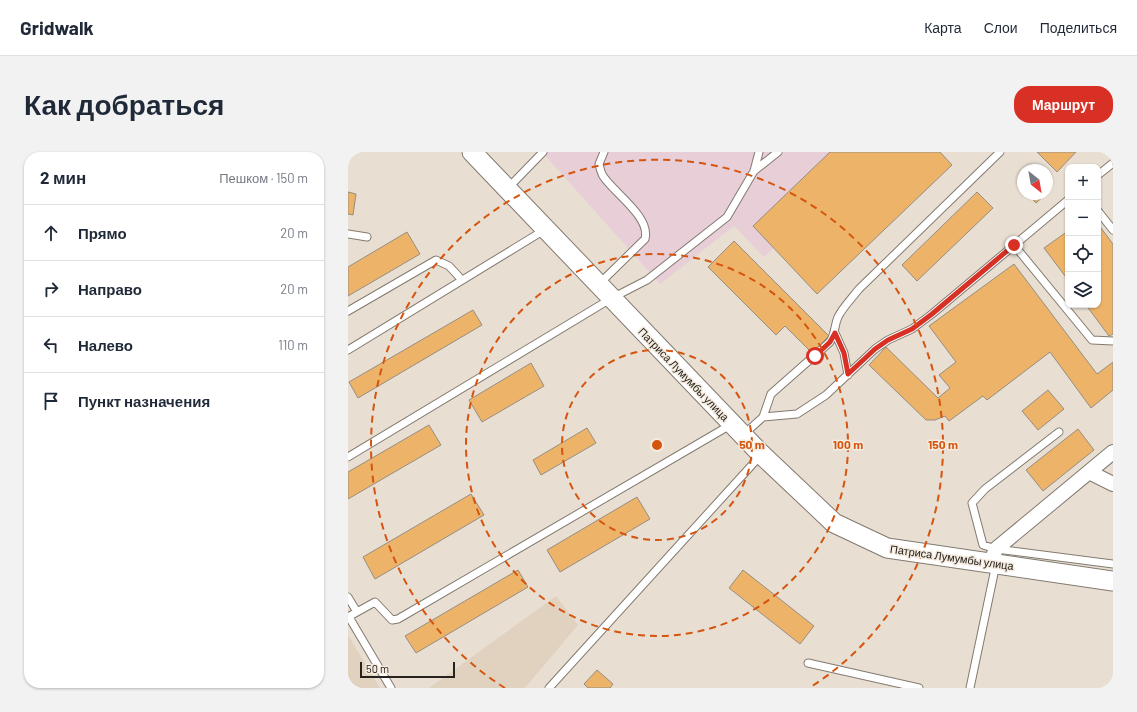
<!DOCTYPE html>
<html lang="ru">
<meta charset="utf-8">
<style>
body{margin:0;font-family:Barlow,sans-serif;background:#f2f2f3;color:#1f2937}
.controls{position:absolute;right:12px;top:12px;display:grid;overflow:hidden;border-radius:8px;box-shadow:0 1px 3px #0004}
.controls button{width:36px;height:36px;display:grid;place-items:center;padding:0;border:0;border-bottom:1px solid #e0e1e3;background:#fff;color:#1f2937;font:20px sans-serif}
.compass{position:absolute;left:669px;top:12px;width:36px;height:36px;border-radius:50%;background:#fff;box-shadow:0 1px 3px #0004;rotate:149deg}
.scale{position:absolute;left:12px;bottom:10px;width:95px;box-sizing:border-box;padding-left:4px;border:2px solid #26231e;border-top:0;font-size:11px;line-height:14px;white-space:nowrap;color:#26231e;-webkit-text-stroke:3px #f5ebdf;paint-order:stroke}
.stop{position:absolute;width:12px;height:12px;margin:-9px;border:3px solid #d93025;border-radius:50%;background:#fff}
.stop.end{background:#d93025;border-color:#fff;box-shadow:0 1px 4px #0008}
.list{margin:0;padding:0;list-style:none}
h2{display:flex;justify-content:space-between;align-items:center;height:52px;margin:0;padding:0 16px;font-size:17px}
h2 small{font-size:13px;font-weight:400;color:#747a83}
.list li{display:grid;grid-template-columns:26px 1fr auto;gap:12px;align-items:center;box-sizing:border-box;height:56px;padding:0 16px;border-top:1px solid #e0e1e3}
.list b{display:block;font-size:15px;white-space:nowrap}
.list em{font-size:13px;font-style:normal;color:#747a83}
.icon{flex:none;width:22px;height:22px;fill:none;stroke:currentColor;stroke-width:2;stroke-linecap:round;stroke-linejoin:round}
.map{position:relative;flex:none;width:765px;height:536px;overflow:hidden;border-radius:16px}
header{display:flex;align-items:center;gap:24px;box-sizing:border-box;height:56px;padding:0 20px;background:#fff;border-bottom:1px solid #e0e1e3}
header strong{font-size:19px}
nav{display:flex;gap:22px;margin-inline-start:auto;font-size:14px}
.intro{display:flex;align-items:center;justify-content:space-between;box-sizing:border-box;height:96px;padding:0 24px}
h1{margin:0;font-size:28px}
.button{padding:10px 18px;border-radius:16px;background:#d93025;color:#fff;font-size:14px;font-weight:700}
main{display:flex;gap:24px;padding:0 24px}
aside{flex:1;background:#fff;border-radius:16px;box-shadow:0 1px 3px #0004}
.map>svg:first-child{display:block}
.commercial{fill:#e7ced7}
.built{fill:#e1d2c0}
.building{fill:#edb469;stroke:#968d83}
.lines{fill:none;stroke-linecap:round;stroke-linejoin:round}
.lane-casing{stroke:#837a70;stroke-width:9}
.street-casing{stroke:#837a70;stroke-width:16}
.secondary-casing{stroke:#837a70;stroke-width:21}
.lane{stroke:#fff;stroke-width:7}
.street{stroke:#fff;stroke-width:14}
.secondary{stroke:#fff;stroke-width:19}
.route{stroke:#d93025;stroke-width:5}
.ring{fill:none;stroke:#d5540e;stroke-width:2;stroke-dasharray:7 5}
.labels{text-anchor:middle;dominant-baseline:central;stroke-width:3;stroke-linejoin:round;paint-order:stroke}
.street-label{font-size:11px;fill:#26231e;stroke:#f5ebdf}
.centre{fill:#d5540e;stroke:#f5ebdf;stroke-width:2}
.ring-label{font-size:12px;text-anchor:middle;font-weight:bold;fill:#d5540e;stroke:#f5ebdf;stroke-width:3;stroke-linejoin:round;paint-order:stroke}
</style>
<header>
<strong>Gridwalk</strong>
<nav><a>Карта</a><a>Слои</a><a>Поделиться</a></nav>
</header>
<div class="intro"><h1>Как добраться</h1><a class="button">Маршрут</a></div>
<main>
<aside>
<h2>2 мин<small>Пешком · 150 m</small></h2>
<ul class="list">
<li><svg class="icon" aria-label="ahead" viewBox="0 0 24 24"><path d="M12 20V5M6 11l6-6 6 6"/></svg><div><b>Прямо</b></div><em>20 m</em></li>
<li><svg class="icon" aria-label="right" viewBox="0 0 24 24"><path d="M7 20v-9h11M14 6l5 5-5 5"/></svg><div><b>Направо</b></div><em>20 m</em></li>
<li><svg class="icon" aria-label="left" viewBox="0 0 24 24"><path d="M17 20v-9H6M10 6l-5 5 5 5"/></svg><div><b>Налево</b></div><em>110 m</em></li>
<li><svg class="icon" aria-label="arrive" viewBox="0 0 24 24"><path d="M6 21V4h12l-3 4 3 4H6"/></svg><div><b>Пункт назначения</b></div></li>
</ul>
</aside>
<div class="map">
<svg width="765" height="536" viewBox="0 0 765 536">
<rect width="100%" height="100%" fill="#e8ded2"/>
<path class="commercial" d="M194 0H526L416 105 386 74 312 132Z"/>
<path class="built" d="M208 444 230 473 177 536H81Z
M0 483 32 536H0Z"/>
<path class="building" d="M482 0H592L604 13 469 142 405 74Z
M689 0H728L709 20Z
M0 40 8 42 5 63 0 62Z
M629 40 645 56 569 129 554 113Z
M680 42H698L688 51Z
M750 72 765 92V182L761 184 738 153H750Z
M720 79V128L696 96Z
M59 80 72 102 0 144V115Z
M386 89 481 184 464 201 437 174 428 183 360 115Z
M666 112 749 222 765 210V238L743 256 702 200 639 248 635 244 601 269 597 264 587 268H578L521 213 538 195 590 246 602 236 591 223 608 210 581 174Z
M125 158 134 173 10 246 1 230Z
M183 211 196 234 134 270 121 248Z
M700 238 716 257 690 278 674 259Z
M81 273 93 293 0 347V320Z
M239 276 248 291 193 323 185 308Z
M730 277 746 298 695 339 678 318Z
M123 342 136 363 27 427 15 405Z
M289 345 302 367 212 420 199 398Z
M170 418 180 435 68 501 57 484Z
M395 418 466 474 452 492 381 436Z
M249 518 265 532 262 536H240L236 532Z"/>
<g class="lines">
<g class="lane-casing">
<path id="lane" d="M406 19 430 0
M750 23 765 11
M160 36 195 0
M750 59 765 78
M0 82 19 85
M666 93 744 188 765 189
M251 132 297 87C303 65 266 41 255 24 253 21 252 16 251 12L256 0
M0 159 88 108 101 114 114 128
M487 181 496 201 500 223
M0 198 198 77
M415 265 423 242 482 190C488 180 486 174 490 165 495 155 504 146 511 137L652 0
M711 280 637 337 624 351 635 393 648 397 765 412
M395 283 415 265 449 262 478 243 527 197 540 188 564 177 584 162 720 48
M0 305 264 146 299 128 379 65 406 19 411 0
M0 445 9 460
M0 465 27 450 44 468 50 467 384 272
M1 465 43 536
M460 511 571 536
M201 536 413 303
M622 536 648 412"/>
</g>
<g class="street-casing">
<path id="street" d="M741 320 765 332
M642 411 648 397 765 300"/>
</g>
<g class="secondary-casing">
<path id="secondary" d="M124 0 413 302 486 371 539 396 765 429"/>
</g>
<use href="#lane" class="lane"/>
<use href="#street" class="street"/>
<use href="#secondary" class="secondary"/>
</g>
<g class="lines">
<path class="route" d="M467 204 482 190 487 181 496 201 500 222 527 197 540 188 564 177 584 162 666 93"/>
</g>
<g class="ring">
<circle cx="309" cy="293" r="95"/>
<circle cx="309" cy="293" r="191"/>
<path d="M157 536A286 286 0 1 1 461 536"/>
</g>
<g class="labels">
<g class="street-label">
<text transform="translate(336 222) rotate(46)">Патриса Лумумбы улица</text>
<text transform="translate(604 405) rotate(8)">Патриса Лумумбы улица</text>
</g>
</g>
<circle cx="309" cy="293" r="6" class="centre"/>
<g class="ring-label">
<text x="404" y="297">50 m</text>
<text x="500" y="297">100 m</text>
<text x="595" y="297">150 m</text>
</g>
</svg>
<div class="controls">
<button>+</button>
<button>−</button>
<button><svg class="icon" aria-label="locate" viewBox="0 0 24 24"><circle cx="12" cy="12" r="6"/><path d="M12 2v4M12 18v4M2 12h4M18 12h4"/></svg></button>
<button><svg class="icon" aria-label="layers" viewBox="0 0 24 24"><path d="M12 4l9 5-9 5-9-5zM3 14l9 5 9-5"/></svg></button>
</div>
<svg class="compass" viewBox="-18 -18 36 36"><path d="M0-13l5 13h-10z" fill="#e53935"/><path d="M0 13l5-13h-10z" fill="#747a83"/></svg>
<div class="scale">50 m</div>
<div class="stop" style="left:467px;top:204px"></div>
<div class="stop end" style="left:666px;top:93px"></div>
</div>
</main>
